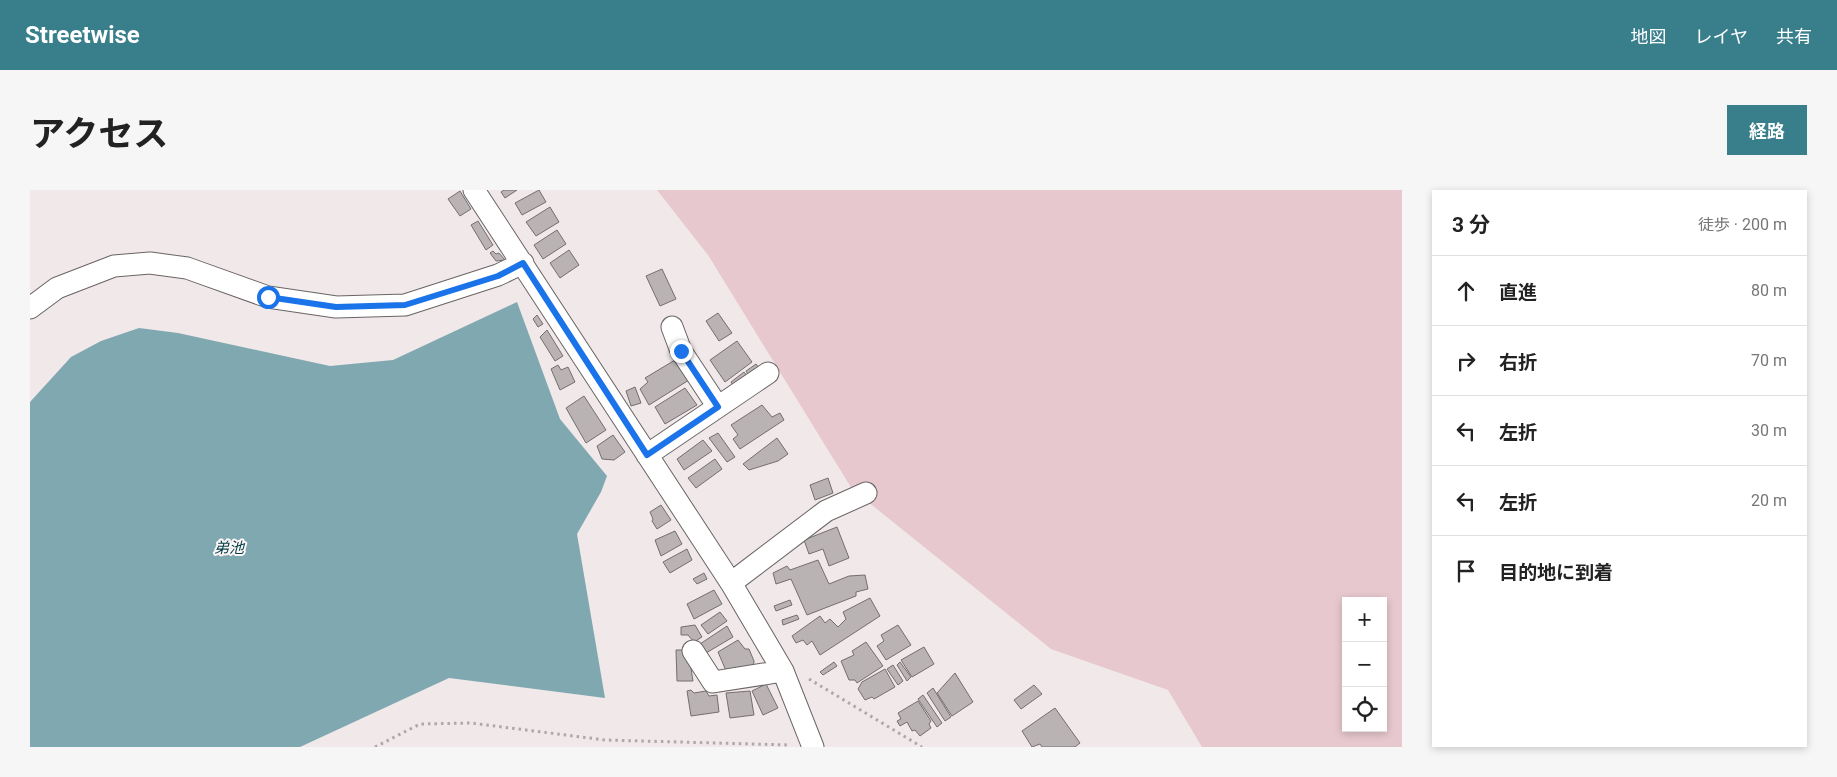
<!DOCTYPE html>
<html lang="ja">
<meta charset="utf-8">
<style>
body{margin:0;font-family:Roboto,"Noto Sans JP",sans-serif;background:#f6f6f6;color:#222}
.controls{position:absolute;right:15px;bottom:15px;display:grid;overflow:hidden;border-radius:0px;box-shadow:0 2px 8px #0003}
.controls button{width:45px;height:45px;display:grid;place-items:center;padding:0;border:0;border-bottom:1px solid #e0e0e0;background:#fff;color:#222;font:25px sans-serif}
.stop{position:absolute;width:15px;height:15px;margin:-11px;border:4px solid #1a73e8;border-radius:50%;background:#fff}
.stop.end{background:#1a73e8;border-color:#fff;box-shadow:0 1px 5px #0008}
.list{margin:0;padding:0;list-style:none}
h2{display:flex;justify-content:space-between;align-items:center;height:65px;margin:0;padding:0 20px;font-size:21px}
h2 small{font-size:16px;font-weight:400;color:#767676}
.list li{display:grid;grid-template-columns:32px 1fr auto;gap:15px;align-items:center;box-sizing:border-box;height:70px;padding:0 20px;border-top:1px solid #e0e0e0}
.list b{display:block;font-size:19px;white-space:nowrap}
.list em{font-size:16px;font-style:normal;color:#767676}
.icon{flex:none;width:28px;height:28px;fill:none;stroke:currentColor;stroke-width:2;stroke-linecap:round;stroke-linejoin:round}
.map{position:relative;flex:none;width:1372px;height:557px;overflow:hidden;border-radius:0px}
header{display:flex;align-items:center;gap:30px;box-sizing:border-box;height:70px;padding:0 25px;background:#387e8b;color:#fff}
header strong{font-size:24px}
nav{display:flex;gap:28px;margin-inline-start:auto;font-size:18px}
.intro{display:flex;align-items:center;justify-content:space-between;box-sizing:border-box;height:120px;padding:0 30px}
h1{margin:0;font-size:35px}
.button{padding:12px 22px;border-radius:0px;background:#387e8b;color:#fff;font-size:18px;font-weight:700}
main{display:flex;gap:30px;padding:0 30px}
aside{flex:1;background:#fff;border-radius:0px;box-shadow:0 2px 8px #0003}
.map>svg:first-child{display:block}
.green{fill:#e7c8ce;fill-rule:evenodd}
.water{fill:#80a8b0}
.building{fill:#bab3b4;stroke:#756e6f}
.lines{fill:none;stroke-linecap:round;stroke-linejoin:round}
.street-casing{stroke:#6a6465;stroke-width:23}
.path{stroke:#aea8a9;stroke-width:3;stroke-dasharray:2.5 4;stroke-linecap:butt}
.street{stroke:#fff;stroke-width:21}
.route{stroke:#1a73e8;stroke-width:6}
.labels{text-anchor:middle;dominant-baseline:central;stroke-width:4;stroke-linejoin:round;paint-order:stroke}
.water-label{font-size:15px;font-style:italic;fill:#003f48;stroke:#fdf5f6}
</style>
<header>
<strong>Streetwise</strong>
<nav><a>地図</a><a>レイヤ</a><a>共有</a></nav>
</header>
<div class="intro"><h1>アクセス</h1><a class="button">経路</a></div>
<main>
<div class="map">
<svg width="1372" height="557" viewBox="0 0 1372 557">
<rect width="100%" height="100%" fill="#f0e8e9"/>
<path class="green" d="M627 0H1372V557H1172L1138 500 1021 459 822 299 678 65ZM1316 411H1353V538H1316Z"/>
<path class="water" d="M487 112 530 229 577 286 571 302 547 344 575 508 419 488 270 557H0V212L41 167 71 151 109 138 148 143 300 176 363 170Z"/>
<path class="building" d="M474 0H487L475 8 471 2Z
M509 0 516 12 492 25 485 13Z
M430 1 441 19 430 26 418 9Z
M520 17 529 32 506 46 496 32Z
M448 31 463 55 456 60 441 35Z
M527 40 536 54 513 69 504 55Z
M539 60 549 75 530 88 520 73Z
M463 61 466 64 469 63 475 70 466 71 460 63Z
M632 79 646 109 630 116 616 86Z
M688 123 702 143 689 151 676 131Z
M507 125 513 134 508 137 503 129Z
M517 140 533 166 525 171 510 147Z
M707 151 722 172 695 192 680 170Z
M645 170 659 190 619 215 610 199 618 192 615 188Z
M726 174 730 179 719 186 716 181Z
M528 175 531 180 538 177 545 192 530 200 521 179Z
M714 182 718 187 704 197 701 192Z
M605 197 611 213 601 216 596 201Z
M655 198 667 215 635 234 625 217Z
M554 206 576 240 556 253 536 218Z
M732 215 742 227 750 223 754 230 710 259 703 249 708 245 701 235Z
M688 243 705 267 697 272 679 248Z
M583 245 595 262 584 270 572 269 567 256Z
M747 248 758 264 748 271 719 280 713 274Z
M673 250 682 261 654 280 647 269Z
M685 269 692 279 666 298 658 288Z
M798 288 803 303 785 310 780 295Z
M631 315 641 330 627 339 622 331 623 329 620 322Z
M807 337 819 368 799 376 793 359 779 364 774 350Z
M645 341 652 354 631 366 625 350Z
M657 359 662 370 640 383 633 372Z
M788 370 799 394 819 386 835 385 838 399 826 402V406L777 425 761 389 746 394 743 383 757 376 760 380Z
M674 383 677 389 667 394 663 389Z
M684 400 692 414 664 429 657 414Z
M840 408 850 426 790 465 782 451 777 455 773 450 766 453 762 446 790 426 795 433 800 429 808 437 816 429 813 422Z
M760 410 762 415 746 421 744 416Z
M690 422 697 431 678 444 671 435Z
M767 425 769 429 753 435 752 430Z
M665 435 672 447 664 452 658 445H651V437Z
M868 435 881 455 856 470 847 456 854 451 851 445Z
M697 436 703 447 676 463 670 454Z
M708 450 715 459H719L724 471 723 478 697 483 688 462Z
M836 452 853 476 827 493 825 490H819L811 471 824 465 822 461Z
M894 457 904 474 882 487 871 470Z
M646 460H653L659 466 663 491H647Z
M804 472 807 476 793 485 790 482Z
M870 472 881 487 877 491 867 475Z
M863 475 873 491 868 495 857 479Z
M855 479 865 497 844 509 842 507 835 510 828 499 832 492Z
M925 483 943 512 922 526 907 503Z
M736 494 748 518 733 525 722 501Z
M1004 495 1012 504 991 519 984 510Z
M903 498 921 527 915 531 897 503Z
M661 500 664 503 676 501 679 506 687 505 689 522 661 526 657 501Z
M720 501 724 525 700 528 696 503Z
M893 505 912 533 907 537 888 509Z
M888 511 901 531 899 534 901 538 890 546 885 540 882 541 877 532 870 536 867 531 871 529 868 523Z
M1025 518 1050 553 1045 557H1012L1010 554 1002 557 992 541Z"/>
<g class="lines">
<g class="street-casing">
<path id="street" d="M444 0 701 393 753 481 783 557
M0 118 27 98 84 76 120 73 157 78 238 107 306 117 375 115 468 85 493 73
M642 137 651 161 688 217
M617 265 738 183
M701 393 796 321 836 303
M663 461 683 492 753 481"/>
</g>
<path class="path" d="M779 489 892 557
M345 557 390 534 441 533 575 550 760 555"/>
<use href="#street" class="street"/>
</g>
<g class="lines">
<path class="route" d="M238 107 306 117 375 115 468 86 493 73 617 265 688 217 651 161"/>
</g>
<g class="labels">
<g class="water-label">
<text x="199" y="358">弟池</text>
</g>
</g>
</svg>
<div class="controls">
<button>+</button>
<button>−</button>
<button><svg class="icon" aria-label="locate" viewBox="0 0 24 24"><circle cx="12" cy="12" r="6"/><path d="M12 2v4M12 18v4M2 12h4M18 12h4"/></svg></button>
</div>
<div class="stop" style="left:238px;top:107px"></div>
<div class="stop end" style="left:651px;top:161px"></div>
</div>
<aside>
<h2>3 分<small>徒歩 · 200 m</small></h2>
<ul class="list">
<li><svg class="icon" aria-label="ahead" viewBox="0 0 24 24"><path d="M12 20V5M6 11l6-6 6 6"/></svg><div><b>直進</b></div><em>80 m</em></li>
<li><svg class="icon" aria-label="right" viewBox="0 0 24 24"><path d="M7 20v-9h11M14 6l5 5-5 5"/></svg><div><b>右折</b></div><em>70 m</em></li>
<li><svg class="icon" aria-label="left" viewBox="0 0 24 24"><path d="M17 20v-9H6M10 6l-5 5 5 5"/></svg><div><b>左折</b></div><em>30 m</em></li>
<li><svg class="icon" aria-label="left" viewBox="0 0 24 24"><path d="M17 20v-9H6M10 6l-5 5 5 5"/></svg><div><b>左折</b></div><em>20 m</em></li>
<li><svg class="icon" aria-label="arrive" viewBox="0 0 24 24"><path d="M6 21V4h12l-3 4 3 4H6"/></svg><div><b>目的地に到着</b></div></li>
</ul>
</aside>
</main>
